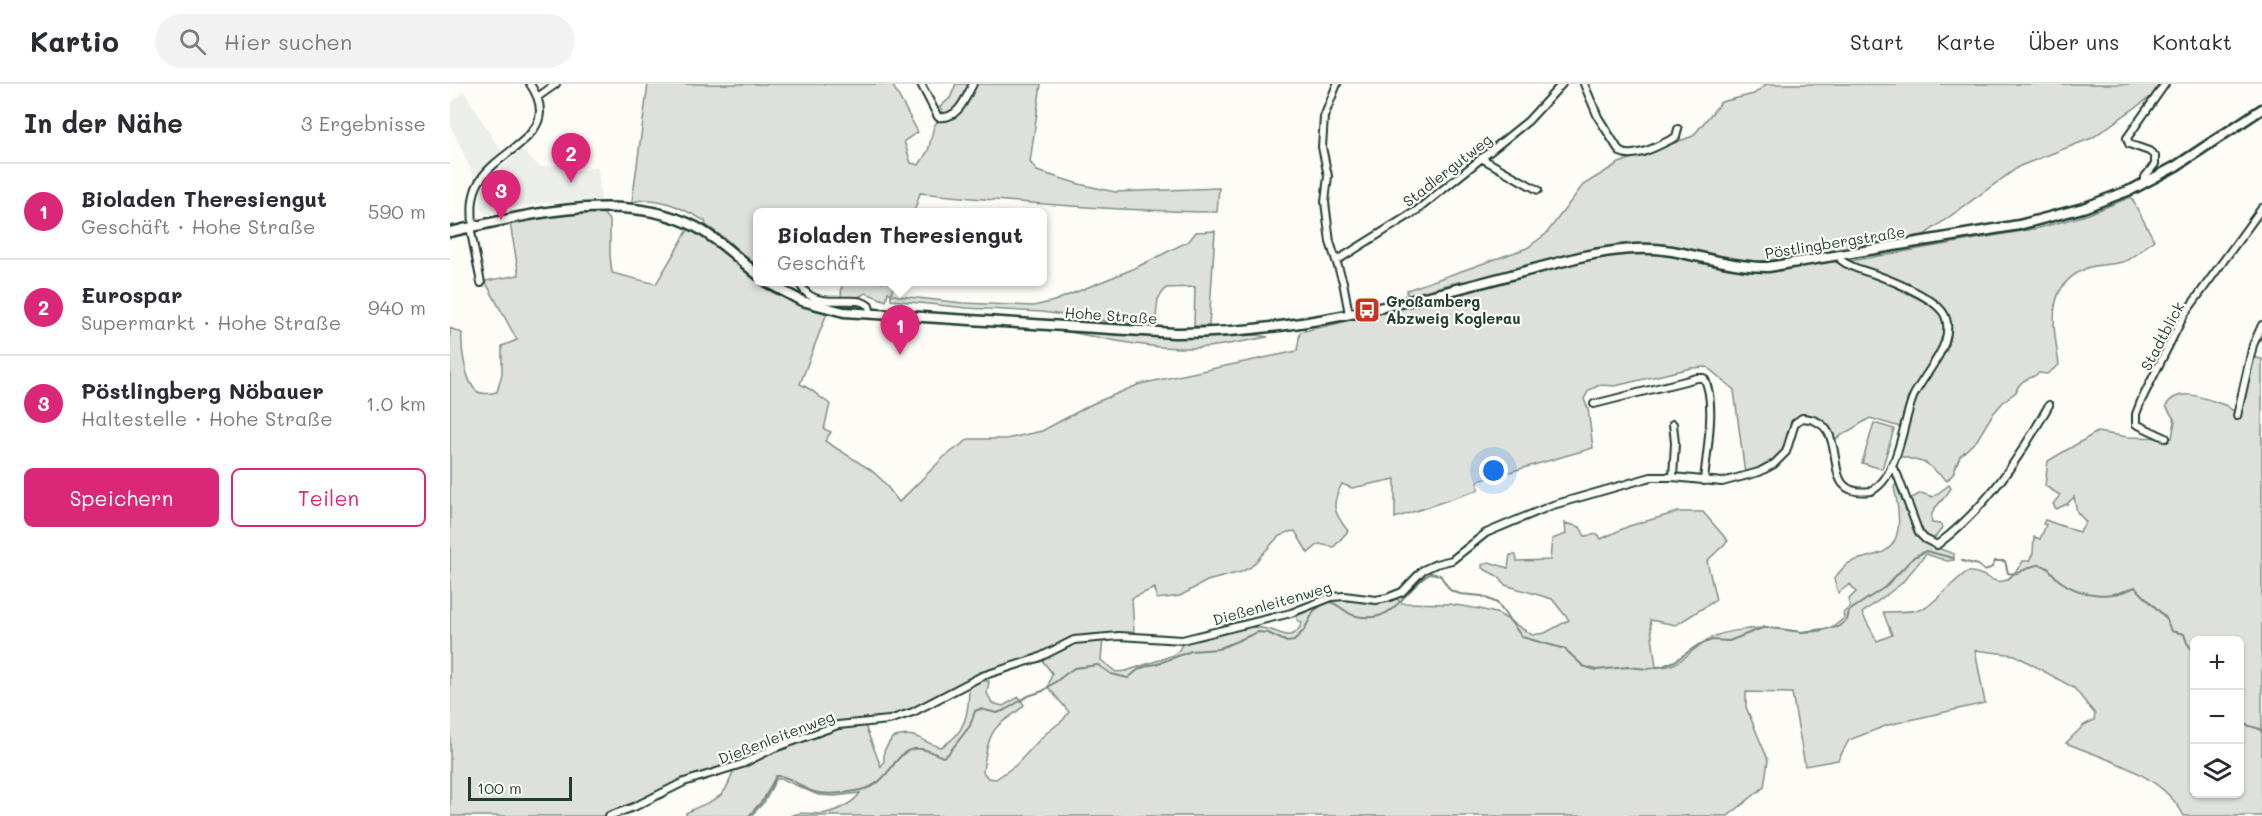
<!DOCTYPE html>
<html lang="de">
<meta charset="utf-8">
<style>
body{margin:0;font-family:Mali,sans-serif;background:#f2f2f3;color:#2b2b33}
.controls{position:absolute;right:18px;bottom:18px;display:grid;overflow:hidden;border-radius:9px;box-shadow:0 2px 4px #0004}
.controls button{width:54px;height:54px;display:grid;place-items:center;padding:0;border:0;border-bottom:2px solid #e1e1e2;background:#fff;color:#2b2b33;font:30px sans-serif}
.scale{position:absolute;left:18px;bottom:15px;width:104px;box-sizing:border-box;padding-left:6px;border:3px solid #1f3d34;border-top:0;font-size:16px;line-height:21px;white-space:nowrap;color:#1f3d34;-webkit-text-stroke:4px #fdfcf7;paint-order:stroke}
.you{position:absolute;left:1044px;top:387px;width:21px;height:21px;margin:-15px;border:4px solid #fff;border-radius:50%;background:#1a73e8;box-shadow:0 0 0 9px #1a73e833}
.badge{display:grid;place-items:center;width:39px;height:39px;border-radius:50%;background:#db2777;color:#fff;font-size:20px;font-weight:700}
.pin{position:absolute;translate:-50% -50px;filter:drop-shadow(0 2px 3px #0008)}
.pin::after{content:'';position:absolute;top:32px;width:21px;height:18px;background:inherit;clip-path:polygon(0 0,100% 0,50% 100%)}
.popup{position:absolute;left:303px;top:124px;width:294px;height:78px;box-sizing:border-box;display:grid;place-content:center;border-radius:9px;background:#fff;filter:drop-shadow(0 2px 4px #0005);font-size:20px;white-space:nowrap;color:#7c7c81}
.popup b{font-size:22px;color:#2b2b33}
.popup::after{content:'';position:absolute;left:50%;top:100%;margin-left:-12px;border:12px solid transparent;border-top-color:#fff}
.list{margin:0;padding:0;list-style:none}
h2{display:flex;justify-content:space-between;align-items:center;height:78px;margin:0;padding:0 24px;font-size:26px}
h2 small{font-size:20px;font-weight:400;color:#7c7c81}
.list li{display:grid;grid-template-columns:39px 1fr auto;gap:18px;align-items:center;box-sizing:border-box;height:96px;padding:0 24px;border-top:2px solid #e1e1e2}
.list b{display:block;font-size:22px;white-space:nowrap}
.list p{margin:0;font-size:20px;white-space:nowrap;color:#7c7c81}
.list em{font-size:20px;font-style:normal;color:#7c7c81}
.actions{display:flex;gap:12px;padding:18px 24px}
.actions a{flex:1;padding:14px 0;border:2px solid #db2777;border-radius:9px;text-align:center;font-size:21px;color:#db2777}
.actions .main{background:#db2777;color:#fff}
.icon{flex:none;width:33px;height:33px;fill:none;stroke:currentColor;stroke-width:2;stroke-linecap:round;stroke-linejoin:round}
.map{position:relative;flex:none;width:1812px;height:732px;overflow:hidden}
header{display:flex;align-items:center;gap:36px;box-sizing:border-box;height:84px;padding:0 30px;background:#fff;border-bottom:2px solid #e1e1e2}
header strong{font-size:28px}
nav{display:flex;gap:33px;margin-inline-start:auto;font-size:21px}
.search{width:420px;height:54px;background:#f2f2f3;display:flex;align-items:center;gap:15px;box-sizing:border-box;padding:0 21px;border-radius:33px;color:#7c7c81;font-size:22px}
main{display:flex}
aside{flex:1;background:#fff}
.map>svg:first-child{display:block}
.built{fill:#eceee9}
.green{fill:#dde0db;stroke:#7e8e88;stroke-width:1.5;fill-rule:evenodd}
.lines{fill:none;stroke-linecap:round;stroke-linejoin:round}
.stream{stroke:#75877f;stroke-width:2}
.minor-casing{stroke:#1f3d34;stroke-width:10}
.secondary-casing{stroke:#1f3d34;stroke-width:13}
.minor{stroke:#fdfcf7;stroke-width:6}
.secondary{stroke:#fdfcf7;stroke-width:8}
.labels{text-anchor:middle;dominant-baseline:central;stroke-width:4.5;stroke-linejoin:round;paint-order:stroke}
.street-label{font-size:15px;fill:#1f3d34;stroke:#fdfcf7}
.poi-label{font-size:15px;font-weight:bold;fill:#1f3d34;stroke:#fdfcf7;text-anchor:start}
</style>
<header>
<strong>Kartio</strong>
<div class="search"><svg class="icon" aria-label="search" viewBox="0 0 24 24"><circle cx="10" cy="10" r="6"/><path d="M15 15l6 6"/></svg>Hier suchen</div>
<nav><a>Start</a><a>Karte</a><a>Über uns</a><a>Kontakt</a></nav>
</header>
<main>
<aside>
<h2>In der Nähe<small>3 Ergebnisse</small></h2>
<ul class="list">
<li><span class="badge">1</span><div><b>Bioladen Theresiengut</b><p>Geschäft · Hohe Straße</p></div><em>590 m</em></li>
<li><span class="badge">2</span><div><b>Eurospar</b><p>Supermarkt · Hohe Straße</p></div><em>940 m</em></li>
<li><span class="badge">3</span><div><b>Pöstlingberg Nöbauer</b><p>Haltestelle · Hohe Straße</p></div><em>1.0 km</em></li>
</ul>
<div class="actions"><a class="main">Speichern</a><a>Teilen</a></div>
</aside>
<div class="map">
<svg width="1812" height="732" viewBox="0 0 1812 732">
<rect width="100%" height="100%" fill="#fdfcf7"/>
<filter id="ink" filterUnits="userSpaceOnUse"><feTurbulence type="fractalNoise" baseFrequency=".0167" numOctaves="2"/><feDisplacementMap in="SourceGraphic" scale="12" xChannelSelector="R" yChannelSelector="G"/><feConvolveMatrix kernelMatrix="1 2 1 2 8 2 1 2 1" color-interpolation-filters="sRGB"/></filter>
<g filter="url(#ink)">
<path class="built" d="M14 8 52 69 25 95 0 40V20Z
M70 66 91 83 115 80 116 89 148 83 151 117 93 119 42 127 41 130H34L30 122 32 104Z"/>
<path class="green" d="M198 0H442L468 48 454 57 461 79 469 81 478 67 484 42 488 37C512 35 515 19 525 0H591L580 78 587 87 629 100 665 108 769 104 767 128C668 127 569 119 470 109L464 128H308L307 173 302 179 277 156 256 141 255 137C232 124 208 111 182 118Z
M506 0H520L508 23 495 31 490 23 500 14Z
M1317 0H1719L1642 54 1570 82 1474 151 1331 176 1307 177 1304 186H1328L1383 177 1437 199 1477 219 1490 229 1495 238 1492 257 1459 319 1450 343 1420 334 1384 356 1376 344 1355 332 1340 349 1333 365 1326 375 1295 390 1284 306 1257 283 1241 284 1165 302 1150 301 1139 306 1134 315 1138 325 1143 364 1028 397V406L945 434V395L902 404 892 400C880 421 884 429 898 447L884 463 869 460 858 469 845 447 838 448 828 453 801 483 791 488 757 497 730 512 707 515 705 504 682 514 684 549 624 553 589 571 538 586 463 626 439 634 401 636 388 640 154 732H0V244L12 249C11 263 15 300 28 308 34 311 42 309 47 308L52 290V262L67 256 35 197 69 191 60 139 105 132 152 128 160 137V171L162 189 206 200 239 144C289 174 317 215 377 229L350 300C361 304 369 313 380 320L374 345 381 348 375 357 421 386 432 396 449 418 494 373 519 355H556L592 347 642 320 690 300 847 267 850 248 889 239 1016 199 1012 197 959 211 956 209 957 206 1077 164 1096 150 1133 101 1169 79 1243 52 1271 18 1304 10Z
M1681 113 1704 156C1696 162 1687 171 1678 176 1665 182 1649 179 1637 184 1593 202 1604 243 1609 281L1597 290 1589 289C1580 296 1569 295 1566 308L1554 317 1542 331 1527 356 1510 372 1503 390 1497 397 1476 379 1449 372C1454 354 1457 335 1465 318 1475 294 1511 251 1494 226L1400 177 1589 144 1636 131Z
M765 147 759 242H744L745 203 716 204 708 215 705 241 670 239 592 228 517 224 441 216V210L438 208 436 217 416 209 404 215H391L392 198H445L441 210 449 212 513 219 584 222 604 217 683 185 739 157 746 148Z
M614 247 701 253 806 251 818 253C789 258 759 265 730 264 691 263 652 254 614 247Z
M1802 273 1812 275V732H1734C1713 690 1657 676 1616 659L1634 641 1644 636 1645 630 1624 604 1565 571 1525 566 1535 619 1438 641 1399 656 1388 676 1355 682 1342 609 1296 608V623L1318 676 1314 703 1278 732H340C351 727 359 730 370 730 383 729 403 720 410 709L385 712 368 711 332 695H326L315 717 301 732H236V729C265 713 274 720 284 684L388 642 414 639 431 683 434 677V667L442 654C468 646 469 658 491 663 516 650 519 628 519 601L531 597H539L537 609 542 619 553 622 569 613 574 621C566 630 556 634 548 642 537 652 535 674 533 688L538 694 546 695 566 681 594 651 613 636 619 628 598 603 602 589 591 575 624 558 653 555 651 576 666 588 676 587 724 571 729 566 733 558C753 555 778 543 797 543 804 543 814 544 821 546 835 550 843 558 852 539L847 536V532C858 526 870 519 882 516 903 511 923 522 947 515L952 519 999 520 1030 525 1049 530 1082 551 1095 549 1119 536 1102 515 1055 501 1049 493 1032 484V481L1039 478 1058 484 1060 471H1066L1067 477 1100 476 1102 455 1116 450 1115 439 1130 443 1135 452 1148 450 1151 455 1179 442 1228 428H1253L1278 457 1257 477 1266 516 1226 541 1200 536 1206 583C1233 585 1243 560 1265 552 1276 547 1304 544 1315 544 1344 545 1371 557 1394 534L1393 529 1400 523 1399 515 1406 508 1400 500 1388 509 1384 495C1401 472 1404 478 1428 470 1456 462 1449 425 1444 403L1446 400 1449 402 1458 416 1471 409 1483 413 1499 401 1501 404C1495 417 1478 424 1482 439L1490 440 1493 443 1479 461 1504 470V476L1497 477 1476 470 1451 500 1412 529 1427 557 1442 551 1433 528C1445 527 1465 529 1475 524 1485 519 1512 488 1518 488 1542 487 1549 516 1573 477H1579L1583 469 1584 453 1590 455 1596 441 1593 440 1595 436 1629 448 1636 438 1627 428 1624 413 1617 420 1606 425 1603 420 1610 411 1595 402 1598 377 1647 348 1678 353 1722 354 1725 337 1716 322C1728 300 1759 316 1777 322L1782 326H1791ZM1744 556H1790V710H1744Z
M1424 339 1444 345 1432 385 1412 379Z"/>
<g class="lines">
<path class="stream" d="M1512 477 1528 481 1535 487 1542 483 1545 477H1555L1558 489C1571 492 1576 482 1588 481 1599 480 1602 491 1610 497 1631 513 1662 515 1685 503L1716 534 1721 547 1734 550 1737 559 1744 568
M1790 637 1793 640 1810 645 1812 649
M299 732 314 715 326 692C340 691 351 704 364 708 379 712 396 709 410 706 443 701 443 661 471 665 479 666 485 670 493 673L498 670 520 642 525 627 530 625 547 629 555 626 578 612 593 607 624 584 648 581 661 590 678 594 689 585 700 581 707 580 741 567 768 565 808 548 818 549 837 558 844 557 854 546 864 527 877 517C891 520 895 530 906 532 947 541 953 504 981 489L990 491 1000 506 1010 510 1032 512 1047 519 1072 553 1115 565 1133 582 1146 586 1178 583 1198 585 1213 582 1225 577 1248 561 1262 556 1279 557 1315 543 1351 548 1388 543 1397 536 1399 527 1435 503 1464 473 1476 467 1503 474"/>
<g class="minor-casing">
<path id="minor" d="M471 0 488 33C508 36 515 15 523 0
M887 0 874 33 872 63 878 92 875 118 880 158 893 198 899 230
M1134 0 1148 33 1170 68C1186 76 1211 60 1226 53L1228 45
M89 12 106 0
M1031 74 1088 106
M1695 99V93L1705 80V72L1699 67 1679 60 1677 54 1715 0
M20 143 31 199
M23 143C22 127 21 112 29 98 49 63 115 51 80 0
M886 177 966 127 1078 37 1112 0
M352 198 351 202C367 229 404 208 419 222L421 230
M1144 320 1247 294H1254C1267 317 1256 371 1254 397
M1787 332 1803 261 1812 241
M1716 354 1686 340V330L1691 317 1734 231 1812 124
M1441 382 1447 390 1469 449 1475 455 1487 461C1537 423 1569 375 1599 321
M1223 393 1225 359 1223 340
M159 732 184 723 234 698 292 680 322 665 388 641 439 636 463 628 532 592 588 574 624 556 669 552 732 556 841 529 882 513 894 512 926 516 937 514 952 508 973 486 986 480 1002 476 1036 449 1103 421 1201 393H1223L1272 398 1309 388 1324 380 1336 368 1345 339 1352 334C1395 336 1378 385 1394 401 1400 408 1413 408 1421 407 1449 393 1452 340 1463 313 1472 294 1488 278 1495 258 1498 248 1499 236 1492 227 1480 212 1443 197 1424 190 1413 186 1400 184 1391 176L1390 172"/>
</g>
<g class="secondary-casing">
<path id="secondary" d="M0 148C75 131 175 105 246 143 269 156 288 174 308 191
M316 198 352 217 394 228 724 249C865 250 999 206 1134 172 1163 166 1192 162 1222 167 1254 173 1285 183 1318 183L1569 141 1633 124 1683 105 1726 82 1812 25"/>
</g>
<use href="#minor" class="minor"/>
<use href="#secondary" class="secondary"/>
</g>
</g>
<defs>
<g id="bus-square" transform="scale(1.35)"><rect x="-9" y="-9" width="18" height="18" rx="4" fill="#c8321e" stroke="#fdfcf7"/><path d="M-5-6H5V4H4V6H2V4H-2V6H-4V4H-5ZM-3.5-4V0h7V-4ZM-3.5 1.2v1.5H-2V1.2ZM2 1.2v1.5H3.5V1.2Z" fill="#fff"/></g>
</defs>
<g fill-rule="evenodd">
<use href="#bus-square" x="917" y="226"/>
</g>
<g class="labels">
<g class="street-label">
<text transform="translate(997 86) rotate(-38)">Stadlergutweg</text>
<text transform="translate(1385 158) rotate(-9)">Pöstlingbergstraße</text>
<text transform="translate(661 231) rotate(4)">Hohe Straße</text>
<text transform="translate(1712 252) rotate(-62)">Stadtblick</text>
<text transform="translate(822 519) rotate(-16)">Dießenleitenweg</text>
<text transform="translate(326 653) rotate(-21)">Dießenleitenweg</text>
</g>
<g class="poi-label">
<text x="936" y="217">Großamberg<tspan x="936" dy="17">Abzweig Koglerau</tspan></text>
</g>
</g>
</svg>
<div class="controls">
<button>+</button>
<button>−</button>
<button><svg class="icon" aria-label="layers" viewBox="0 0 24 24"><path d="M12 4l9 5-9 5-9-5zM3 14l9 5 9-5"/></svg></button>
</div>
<div class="scale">100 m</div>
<div class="you"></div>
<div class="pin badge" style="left:450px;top:271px">1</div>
<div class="popup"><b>Bioladen Theresiengut</b>Geschäft</div>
<div class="pin badge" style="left:121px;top:99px">2</div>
<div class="pin badge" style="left:51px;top:136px">3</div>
</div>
</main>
